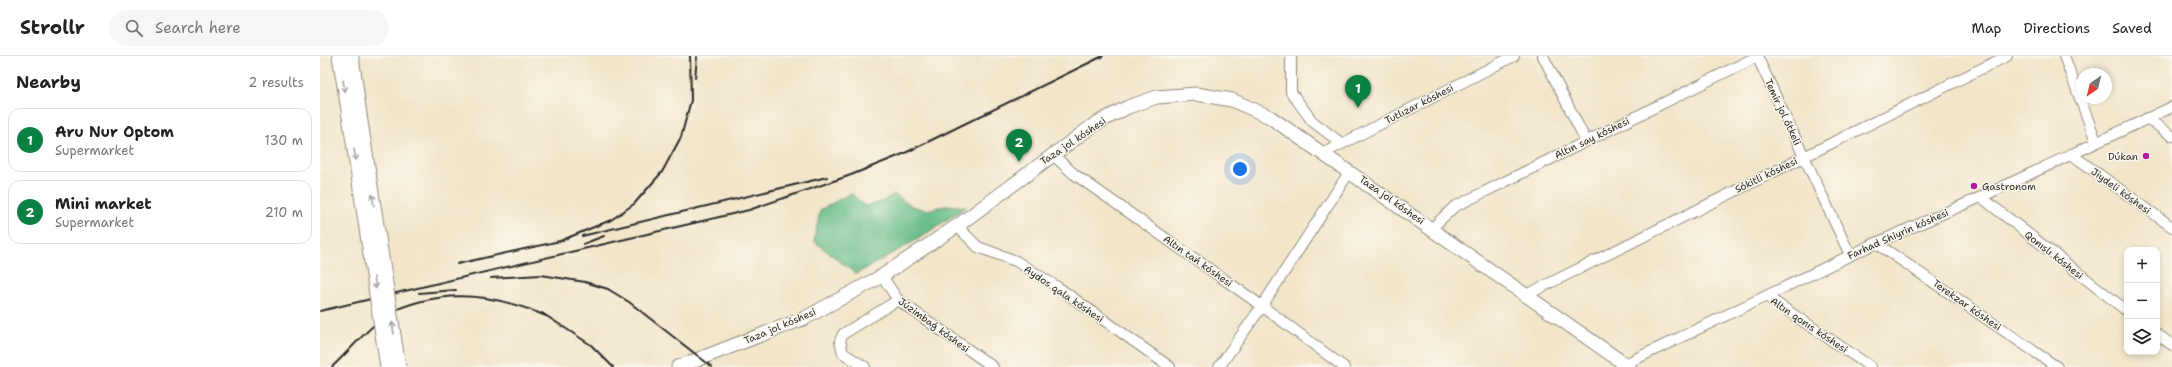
<!DOCTYPE html>
<meta charset="utf-8">
<style>
body{margin:0;font-family:"Shantell Sans",sans-serif;background:#f6f6f6;color:#222}
.controls{position:absolute;right:12px;bottom:12px;display:grid;overflow:hidden;border-radius:8px;box-shadow:0 2px 6px #0003}
.controls button{width:36px;height:36px;display:grid;place-items:center;padding:0;border:0;border-bottom:1px solid #e0e0e0;background:#fff;color:#222;font:20px sans-serif}
.compass{position:absolute;left:1756px;top:12px;width:36px;height:36px;border-radius:50%;background:#fff;box-shadow:0 2px 6px #0003;rotate:215deg}
.you{position:absolute;left:920px;top:113px;width:14px;height:14px;margin:-10px;border:3px solid #fff;border-radius:50%;background:#1a73e8;box-shadow:0 0 0 6px #1a73e833}
.badge{display:grid;place-items:center;width:26px;height:26px;border-radius:50%;background:#0b8043;color:#fff;font-size:13px;font-weight:700}
.pin{position:absolute;translate:-50% -33px;filter:drop-shadow(0 1px 2px #0008)}
.pin::after{content:'';position:absolute;top:21px;width:14px;height:12px;background:inherit;clip-path:polygon(0 0,100% 0,50% 100%)}
.list{margin:0;padding:0;list-style:none}
h2{display:flex;justify-content:space-between;align-items:center;height:52px;margin:0;padding:0 16px;font-size:17px}
h2 small{font-size:13px;font-weight:400;color:#767676}
.list li{display:grid;grid-template-columns:26px 1fr auto;gap:12px;align-items:center;box-sizing:border-box;height:64px;margin:0 8px 8px;padding:0 8px;border:1px solid #e0e0e0;border-radius:12px}
.list b{display:block;font-size:15px;white-space:nowrap}
.list p{margin:0;font-size:13px;white-space:nowrap;color:#767676}
.list em{font-size:13px;font-style:normal;color:#767676}
.icon{flex:none;width:22px;height:22px;fill:none;stroke:currentColor;stroke-width:2;stroke-linecap:round;stroke-linejoin:round}
.map{position:relative;flex:none;width:1852px;height:311px;overflow:hidden}
header{display:flex;align-items:center;gap:24px;box-sizing:border-box;height:56px;padding:0 20px;background:#fff;border-bottom:1px solid #e0e0e0}
header strong{font-size:19px}
nav{display:flex;gap:22px;margin-inline-start:auto;font-size:14px}
.search{width:280px;height:36px;background:#f6f6f6;display:flex;align-items:center;gap:10px;box-sizing:border-box;padding:0 14px;border-radius:22px;color:#767676;font-size:15px}
main{display:flex}
aside{flex:1;background:#fff}
.map>svg:first-child{display:block}
.forest{fill:#6cbe8b;stroke:#4c745b}
.lines{fill:none;stroke-linecap:round;stroke-linejoin:round}
.minor-casing{stroke:#8e887a;stroke-width:12}
.major-casing{stroke:#8e887a;stroke-width:15}
.minor{stroke:#fff;stroke-width:10}
.major{stroke:#fff;stroke-width:13}
.rail{stroke:#2b2b2b;stroke-width:2}
.major-bridge-casing{stroke:#8e887a;stroke-width:15;stroke-linecap:butt}
.major-bridge{stroke:#fff;stroke-width:13}
.oneway{stroke:#a0a0a0}
.poi-dot{fill:#b5179e;stroke:#fbf7ec;stroke-width:1.5}
.labels{text-anchor:middle;dominant-baseline:central;stroke-width:3;stroke-linejoin:round;paint-order:stroke}
.street-label{font-size:10px;fill:#2b2b2b;stroke:#fbf7ec}
.poi-label{font-size:10px;fill:#2b2b2b;stroke:#fbf7ec;text-anchor:end}
</style>
<header>
<strong>Strollr</strong>
<div class="search"><svg class="icon" aria-label="search" viewBox="0 0 24 24"><circle cx="10" cy="10" r="6"/><path d="M15 15l6 6"/></svg>Search here</div>
<nav><a>Map</a><a>Directions</a><a>Saved</a></nav>
</header>
<main>
<aside>
<h2>Nearby<small>2 results</small></h2>
<ul class="list">
<li><span class="badge">1</span><div><b>Aru Nur Optom</b><p>Supermarket</p></div><em>130 m</em></li>
<li><span class="badge">2</span><div><b>Mini market</b><p>Supermarket</p></div><em>210 m</em></li>
</ul>
</aside>
<div class="map">
<svg width="1852" height="311" viewBox="0 0 1852 311">
<rect width="100%" height="100%" fill="#fbf7ec"/>
<filter id="ink" filterUnits="userSpaceOnUse"><feTurbulence type="fractalNoise" baseFrequency=".025" numOctaves="2"/><feDisplacementMap in="SourceGraphic" scale="8" xChannelSelector="R" yChannelSelector="G"/><feConvolveMatrix kernelMatrix="1 2 1 2 8 2 1 2 1" color-interpolation-filters="sRGB"/></filter>
<filter id="wash" filterUnits="userSpaceOnUse"><feTurbulence type="fractalNoise" baseFrequency=".012" numOctaves="4" result="noise"/><feDisplacementMap in="SourceGraphic" scale="16" xChannelSelector="R" yChannelSelector="G"/><feGaussianBlur stdDeviation="0.9" result="paint"/><feColorMatrix in="noise" values="0 0 0 0 0 0 0 0 0 0 0 0 0 0 0 0 0 1.4 0 .05"/><feComposite in="paint" operator="in"/></filter>
<g filter="url(#wash)">
<rect width="100%" height="100%" fill="#f2e5c9"/>
<path class="forest" d="M531 137 545 150 561 146 574 138 592 150 606 154 629 149 646 151 598 183 536 218 494 185 500 154Z"/>
</g>
<g filter="url(#ink)">
<g class="lines">
<g class="minor-casing">
<path id="minor" d="M971 0V36L992 65 1021 87
M1223 0 1266 85
M1437 0 1530 199
M1744 0 1776 85
M1827 62 1852 80
M1004 97 1194 0
M732 98 754 118 942 250 1024 311
M1751 98 1852 171
M1661 141 1807 255
M637 170 658 191 696 205 739 232 850 311
M1112 172 1134 151 1438 0
M1556 187 1737 311
M562 220 578 244 673 311
M1206 239 1687 0
M1446 240 1551 311
M1837 278 1852 289
M1301 310 1556 187 1661 141 1852 51
M545 311 523 297 520 285 523 278 578 244
M899 311 942 250 1030 115"/>
</g>
<g class="major-casing">
<path id="major" d="M19 0 29 60
M32 0 40 59
M358 311 485 262 562 220 637 170 775 68 808 51 837 41 876 38 912 44 950 61 1309 311"/>
</g>
<use href="#minor" class="minor"/>
<use href="#major" class="major"/>
<path class="rail" d="M375 22 377 1
M262 180 507 121
M263 188 284 180
M137 208 240 185 291 164 314 148 342 116 361 81 371 44 370 0
M171 222 221 219 265 226 288 233 309 246 392 311
M99 237 136 234
M0 255 429 154 531 119 583 98 783 0
M222 257 271 289 293 311
M12 311C30 294 45 275 65 260 75 253 90 248 102 245 146 234 185 243 226 260"/>
<g class="major-bridge-casing">
<path id="major-bridge" d="M40 59 79 311
M29 60 67 311"/>
</g>
<use href="#major-bridge" class="major-bridge"/>
</g>
<defs><path id="oneway-shaft" d="M-6 0H5M1.5-3L5.5 0L1.5 3" fill="none" stroke-width="1.6" stroke-linecap="round" stroke-linejoin="round"/></defs>
<g class="oneway">
<use href="#oneway-shaft" transform="translate(24 30) rotate(80)"/>
<use href="#oneway-shaft" transform="translate(35 99) rotate(81)"/>
<use href="#oneway-shaft" transform="translate(53 144) rotate(-99)"/>
<use href="#oneway-shaft" transform="translate(55 227) rotate(81)"/>
<use href="#oneway-shaft" transform="translate(73 272) rotate(-99)"/>
</g>
</g>
<g class="poi-dot">
<circle cx="1826" cy="100" r="4"/>
<circle cx="1654" cy="130" r="4"/>
</g>
<g class="labels">
<g class="street-label">
<text transform="translate(1099 48) rotate(-27)">Tutlızar kóshesi</text>
<text transform="translate(1463 56) rotate(65)">Temir jol ótkeli</text>
<text transform="translate(1272 82) rotate(-26)">Altın say kóshesi</text>
<text transform="translate(753 85) rotate(-34)">Taza jol kóshesi</text>
<text transform="translate(1446 119) rotate(-26)">Sókitli kóshesi</text>
<text transform="translate(1801 135) rotate(36)">Jiydeli kóshesi</text>
<text transform="translate(1072 144) rotate(35)">Taza jol kóshesi</text>
<text transform="translate(1578 178) rotate(-24)">Farhad Shiyrin kóshesi</text>
<text transform="translate(1734 199) rotate(38)">Qonıslı kóshesi</text>
<text transform="translate(878 205) rotate(35)">Altın tań kóshesi</text>
<text transform="translate(744 238) rotate(34)">Aydos qala kóshesi</text>
<text transform="translate(1647 249) rotate(35)">Terekzar kóshesi</text>
<text transform="translate(614 269) rotate(36)">Júzimbaǵ kóshesi</text>
<text transform="translate(1489 269) rotate(34)">Altın qonıs kóshesi</text>
<text transform="translate(460 270) rotate(-23)">Taza jol kóshesi</text>
</g>
<g class="poi-label">
<text x="1818" y="100">Dúkan</text>
<text x="1662" y="130" text-anchor="start">Gastronom</text>
</g>
</g>
</svg>
<div class="controls">
<button>+</button>
<button>−</button>
<button><svg class="icon" aria-label="layers" viewBox="0 0 24 24"><path d="M12 4l9 5-9 5-9-5zM3 14l9 5 9-5"/></svg></button>
</div>
<svg class="compass" viewBox="-18 -18 36 36"><path d="M0-13l5 13h-10z" fill="#e53935"/><path d="M0 13l5-13h-10z" fill="#767676"/></svg>
<div class="you"></div>
<div class="pin badge" style="left:1038px;top:52px">1</div>
<div class="pin badge" style="left:699px;top:106px">2</div>
</div>
</main>
